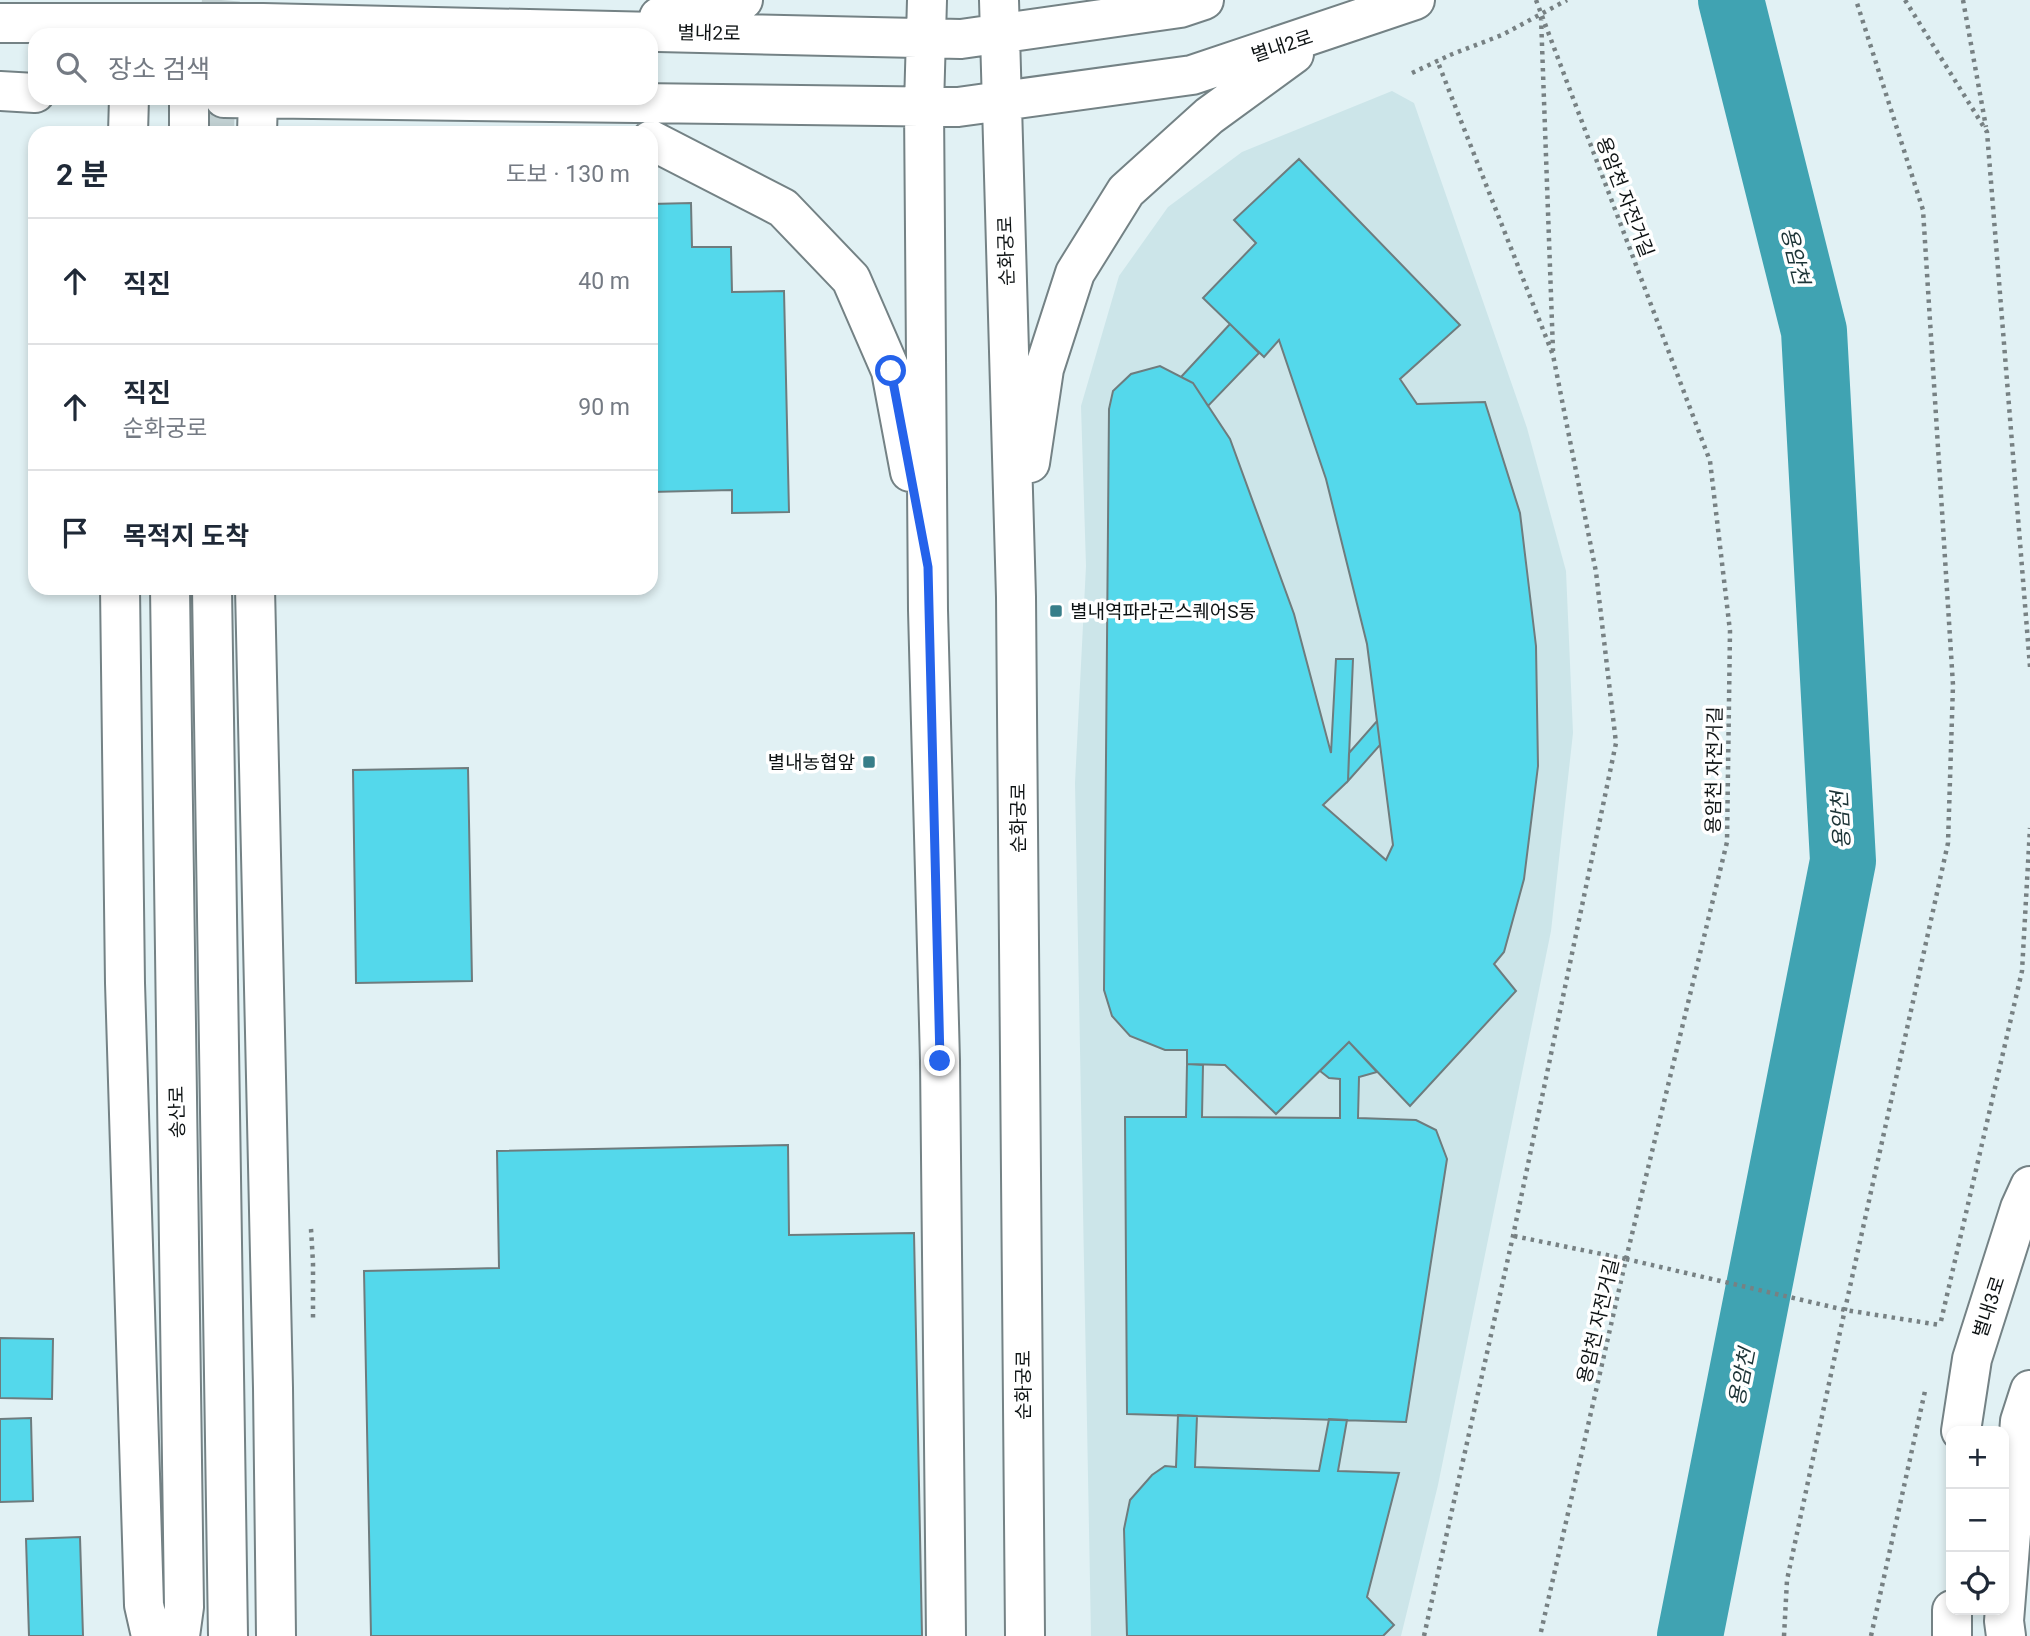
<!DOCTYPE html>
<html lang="ko">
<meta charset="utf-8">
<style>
body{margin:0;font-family:Roboto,"Noto Sans KR",sans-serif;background:#f6f6f7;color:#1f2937}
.controls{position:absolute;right:21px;bottom:21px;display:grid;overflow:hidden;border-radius:14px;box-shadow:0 4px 10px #0003}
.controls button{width:63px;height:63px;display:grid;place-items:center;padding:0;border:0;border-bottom:2px solid #e0e1e3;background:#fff;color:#1f2937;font:35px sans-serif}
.stop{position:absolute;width:21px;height:21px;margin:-16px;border:5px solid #2563eb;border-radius:50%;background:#fff}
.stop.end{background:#2563eb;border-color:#fff;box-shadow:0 2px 7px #0008}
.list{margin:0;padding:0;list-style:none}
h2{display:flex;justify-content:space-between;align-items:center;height:91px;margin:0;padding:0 28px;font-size:30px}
h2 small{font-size:23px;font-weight:400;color:#747a83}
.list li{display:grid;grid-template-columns:46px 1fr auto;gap:21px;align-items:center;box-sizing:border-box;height:126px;padding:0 28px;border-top:2px solid #e0e1e3}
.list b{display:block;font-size:26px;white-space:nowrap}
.list p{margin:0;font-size:23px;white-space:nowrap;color:#747a83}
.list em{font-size:23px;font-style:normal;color:#747a83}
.icon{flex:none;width:38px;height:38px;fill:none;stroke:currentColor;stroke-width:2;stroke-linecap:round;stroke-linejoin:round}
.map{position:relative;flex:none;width:2030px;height:1636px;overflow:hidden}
.search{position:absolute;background:#fff;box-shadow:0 4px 10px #0003;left:28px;top:28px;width:630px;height:77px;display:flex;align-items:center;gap:18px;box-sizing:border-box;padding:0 24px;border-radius:21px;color:#747a83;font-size:26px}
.panel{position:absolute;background:#fff;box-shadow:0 4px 10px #0003;left:28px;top:126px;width:630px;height:469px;border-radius:21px}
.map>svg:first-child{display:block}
.built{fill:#cce5e9}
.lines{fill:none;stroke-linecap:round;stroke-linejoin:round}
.river{stroke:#40a3b2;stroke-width:66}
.building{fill:#54d8eb;stroke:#6e7c7e;stroke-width:2}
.minor-tunnel{stroke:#c1d0d2;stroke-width:38;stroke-dasharray:38 19;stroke-linecap:butt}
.minor-casing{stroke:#748285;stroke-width:42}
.path{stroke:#778183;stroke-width:4.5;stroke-dasharray:3.5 5;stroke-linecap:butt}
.minor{stroke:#fff;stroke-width:38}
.path-bridge{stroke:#778183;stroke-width:4.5;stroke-dasharray:3.5 5;stroke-linecap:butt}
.route{stroke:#2563eb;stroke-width:9}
.poi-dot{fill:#377e89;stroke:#fff;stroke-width:2.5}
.labels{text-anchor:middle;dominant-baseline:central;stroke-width:7;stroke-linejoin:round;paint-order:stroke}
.street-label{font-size:19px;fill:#0e1314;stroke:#fff}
.poi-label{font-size:19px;fill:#0e1314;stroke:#fff;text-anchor:start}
.water-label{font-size:21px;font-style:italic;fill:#1d3437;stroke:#fff}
</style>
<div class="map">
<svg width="2030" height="1636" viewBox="0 0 2030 1636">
<rect width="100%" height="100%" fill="#e1f1f4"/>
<path class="built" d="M1392 91 1414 103 1527 428 1566 571 1573 733 1551 931 1438 1485 1401 1636H1091L1075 783 1086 566 1081 406 1119 276 1168 207 1242 152Z"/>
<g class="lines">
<path class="river" d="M1690 1636 1843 861 1814 331 1731 0"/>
</g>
<path class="building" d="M1299 159 1460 325 1400 379 1417 404 1485 402 1520 513 1536 646 1538 766 1524 879 1504 952 1494 964 1516 991 1410 1106 1349 1042 1276 1114 1225 1065 1187 1064V1050H1165L1130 1036 1112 1016 1104 990 1109 409 1113 391 1131 374 1160 366 1193 383 1230 439 1294 614 1331 753 1336 659H1353L1348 781 1323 805 1386 860 1393 845 1367 644 1326 479 1279 340 1264 357 1203 298 1256 243 1234 220Z
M691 203 692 247H731L732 292 784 291 789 512 732 513V490L651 492V204Z
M1230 324 1259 353 1208 406 1193 383 1181 377Z
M1377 721 1380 745 1348 781 1349 753Z
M468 768 472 981 356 983 353 770Z
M1349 1042 1377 1072 1359 1077 1358 1118 1416 1120 1436 1130 1447 1159 1406 1422 1127 1414 1125 1117H1186L1187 1064 1203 1065 1202 1117 1340 1118V1079L1329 1078 1320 1071Z
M788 1145 789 1235 914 1233 922 1636H371L364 1271 499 1268 497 1151Z
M0 1338 53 1339 52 1399 0 1398Z
M1178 1415 1197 1416 1195 1467 1319 1471 1329 1419 1347 1420 1338 1471 1399 1473 1367 1597 1394 1625 1383 1636H1127L1124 1529 1130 1500 1152 1475 1165 1466 1176 1467Z
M31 1418 33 1501 0 1502V1419Z
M80 1537 83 1636H29L26 1539Z"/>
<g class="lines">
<path class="minor-tunnel" d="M218 35 221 0
M215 133 216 98"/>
<g class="minor-casing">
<path id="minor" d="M927 0 924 106 928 610 940 1061 946 1636
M999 0 1016 597 1025 1636
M659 17 743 0
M0 23H263L961 39 1180 8 1204 0
M0 91 35 93
M189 98V133
M224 98 958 107 1192 75 1415 0
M128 133 129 98
M257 133 258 98
M651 140 783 208 851 279 891 371 910 472
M1030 463 1044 369 1075 273 1126 191 1209 116 1294 54
M120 588 125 983 144 1605 151 1636
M170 588 184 1607 180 1636
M212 588 228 1636
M255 588 273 1388 276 1636
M1961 1431 1972 1359 2020 1208 2030 1186
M1952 1636V1610
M2006 1636 2004 1621 2020 1421 2030 1390"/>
</g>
<path class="path" d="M1536 0 1710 461 1730 631 1727 842 1626 1259 1540 1636
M1905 0 1987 132 2030 667
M1963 0 1986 127
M1541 17 1553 351
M1412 73 1450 55
M311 1229 313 1263V1318
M1514 1236 1626 1259
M1941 1321 2022 971 2030 828
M1424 1636 1513 1236 1616 743 1596 572 1553 355 1437 60
M1784 1636 1787 1580 1840 1332 1948 843 1953 685 1923 210 1856 0
M1871 1636 1925 1391"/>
<use href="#minor" class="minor"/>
<path class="path-bridge" d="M1450 55 1502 35 1567 0
M1626 1259 1845 1310 1940 1325"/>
</g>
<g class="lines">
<path class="route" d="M891 371 928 567 940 1061"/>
</g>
<g class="poi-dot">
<rect x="1049" y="604" width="14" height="14" rx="3.5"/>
<rect x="862" y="755" width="14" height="14" rx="3.5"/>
</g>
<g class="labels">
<g class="street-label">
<text transform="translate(709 33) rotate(1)">별내2로</text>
<text transform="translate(1282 46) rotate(-18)">별내2로</text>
<text transform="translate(1625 197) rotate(69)">용암천 자전거길</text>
<text transform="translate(1006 251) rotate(-92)">순화궁로</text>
<text transform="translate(1714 770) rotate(-89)">용암천 자전거길</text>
<text transform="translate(1018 818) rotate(-90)">순화궁로</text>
<text transform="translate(177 1112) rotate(-91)">송산로</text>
<text transform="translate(1989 1307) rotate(-72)">별내3로</text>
<text transform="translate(1598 1321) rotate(-77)">용암천 자전거길</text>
<text transform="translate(1023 1385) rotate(-90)">순화궁로</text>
</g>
<g class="poi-label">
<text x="1070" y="611">별내역파라곤스퀘어S동</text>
<text x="855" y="762" text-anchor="end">별내농협앞</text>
</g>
<g class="water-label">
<text transform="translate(1795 256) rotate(76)">용암천</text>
<text transform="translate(1841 820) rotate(-93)">용암천</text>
<text transform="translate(1742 1377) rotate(-79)">용암천</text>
</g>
</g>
</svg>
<div class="controls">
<button>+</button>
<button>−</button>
<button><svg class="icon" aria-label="locate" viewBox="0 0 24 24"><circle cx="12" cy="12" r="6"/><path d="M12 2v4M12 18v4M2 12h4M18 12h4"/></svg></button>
</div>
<div class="stop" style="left:891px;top:371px"></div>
<div class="stop end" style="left:940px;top:1061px"></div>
<div class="search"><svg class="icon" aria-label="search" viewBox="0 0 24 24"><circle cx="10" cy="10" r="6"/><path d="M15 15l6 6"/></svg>장소 검색</div>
<section class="panel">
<h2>2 분<small>도보 · 130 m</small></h2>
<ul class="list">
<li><svg class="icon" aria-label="ahead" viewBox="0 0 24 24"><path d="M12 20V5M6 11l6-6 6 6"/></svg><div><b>직진</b></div><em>40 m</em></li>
<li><svg class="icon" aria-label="ahead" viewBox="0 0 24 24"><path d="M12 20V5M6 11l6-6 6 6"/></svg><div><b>직진</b><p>순화궁로</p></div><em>90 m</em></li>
<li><svg class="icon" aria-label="arrive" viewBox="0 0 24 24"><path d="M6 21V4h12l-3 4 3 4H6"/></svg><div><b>목적지 도착</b></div></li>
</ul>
</section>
</div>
